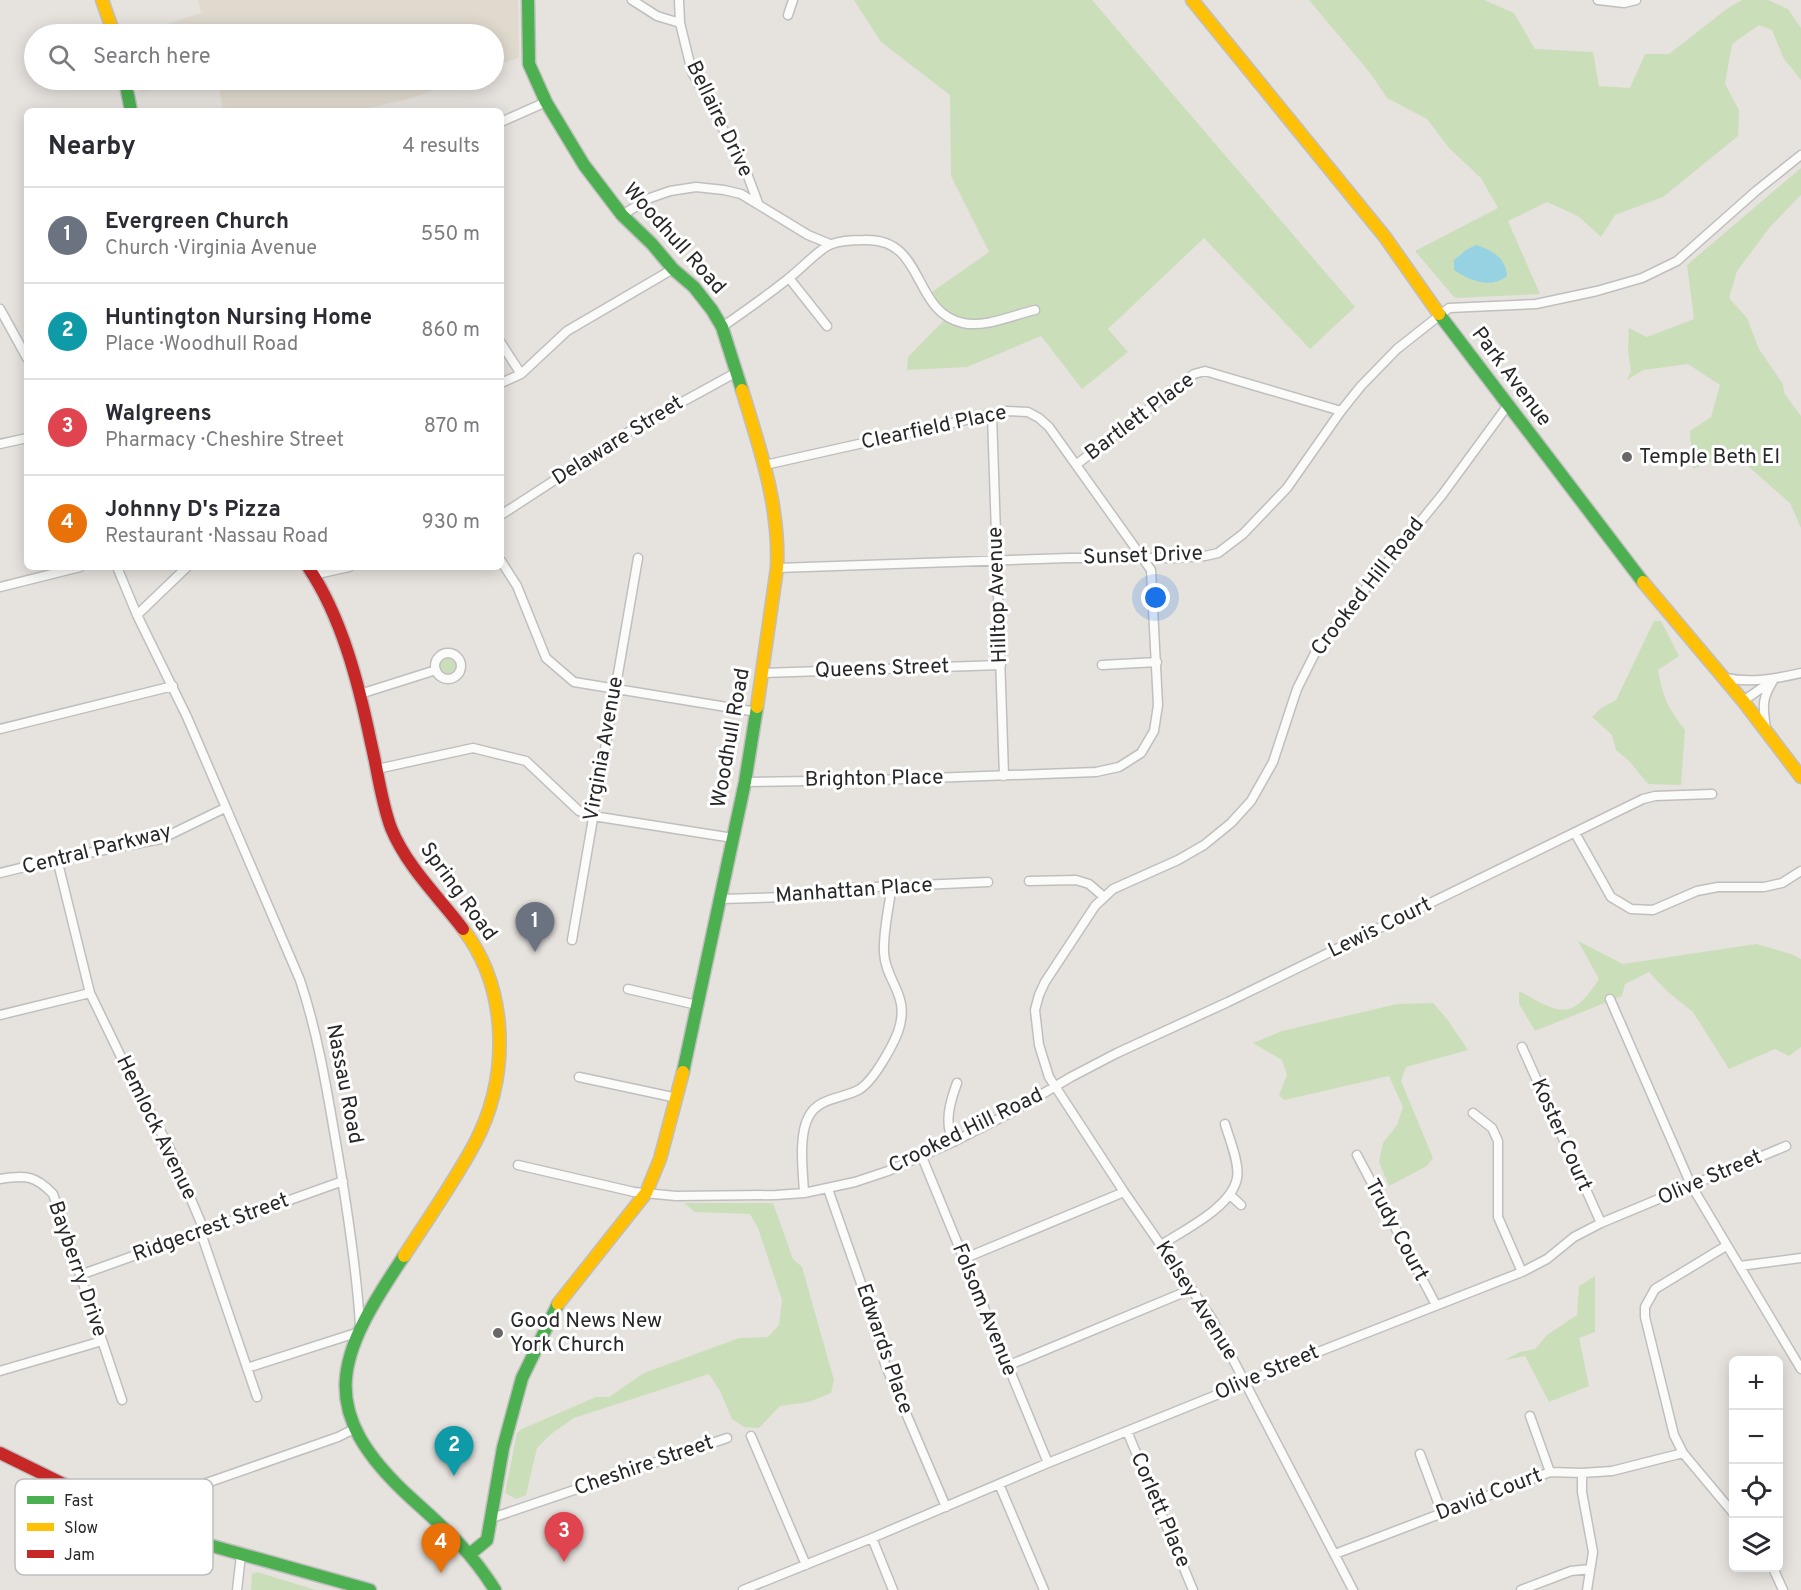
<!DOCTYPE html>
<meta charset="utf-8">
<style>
body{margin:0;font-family:Overpass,sans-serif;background:#f2f2f3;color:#2b2b33}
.controls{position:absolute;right:18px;bottom:18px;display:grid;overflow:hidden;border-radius:9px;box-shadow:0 3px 15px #0003}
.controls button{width:54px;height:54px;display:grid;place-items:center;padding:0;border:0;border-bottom:2px solid #e1e1e2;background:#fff;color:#2b2b33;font:30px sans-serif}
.you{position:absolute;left:1156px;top:598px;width:21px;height:21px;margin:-15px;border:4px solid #fff;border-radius:50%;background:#1a73e8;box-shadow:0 0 0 9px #1a73e833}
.badge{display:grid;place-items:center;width:39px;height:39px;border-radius:50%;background:#6a6968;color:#fff;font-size:20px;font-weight:700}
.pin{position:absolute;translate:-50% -50px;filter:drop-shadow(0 2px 3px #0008)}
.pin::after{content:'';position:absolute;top:32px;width:21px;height:18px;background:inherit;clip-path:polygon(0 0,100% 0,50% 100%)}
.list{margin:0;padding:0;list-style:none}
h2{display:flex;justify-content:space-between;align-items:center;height:78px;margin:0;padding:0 24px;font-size:26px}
h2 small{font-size:20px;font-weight:400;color:#7c7c81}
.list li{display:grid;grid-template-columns:39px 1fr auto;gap:18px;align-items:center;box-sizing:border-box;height:96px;padding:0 24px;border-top:2px solid #e1e1e2}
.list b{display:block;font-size:22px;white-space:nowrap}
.list p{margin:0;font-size:20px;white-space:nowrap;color:#7c7c81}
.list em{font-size:20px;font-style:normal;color:#7c7c81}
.icon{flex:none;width:33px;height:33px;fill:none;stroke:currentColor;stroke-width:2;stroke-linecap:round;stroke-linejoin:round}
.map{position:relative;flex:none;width:1801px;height:1590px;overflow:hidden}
.search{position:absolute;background:#fff;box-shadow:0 3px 15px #0003;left:24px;top:24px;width:480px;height:66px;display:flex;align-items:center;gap:15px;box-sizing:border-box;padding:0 21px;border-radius:33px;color:#7c7c81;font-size:22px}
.panel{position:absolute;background:#fff;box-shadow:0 3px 15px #0003;left:24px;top:108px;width:480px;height:462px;border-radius:9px}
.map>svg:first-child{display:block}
.education{fill:#e0d9cd}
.green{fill:#cadfb9;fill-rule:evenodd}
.water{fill:#97d2e2}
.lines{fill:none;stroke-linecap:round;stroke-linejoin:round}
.street-casing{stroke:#c0bfbf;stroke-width:11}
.fast-casing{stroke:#c0bfbf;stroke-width:15}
.slow-casing{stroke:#c0bfbf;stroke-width:15}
.jam-casing{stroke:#c0bfbf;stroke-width:15}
.street{stroke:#fbfbfa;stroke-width:8}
.fast{stroke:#4caf50;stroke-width:12}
.slow{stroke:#ffc107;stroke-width:12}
.jam{stroke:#c62828;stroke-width:12}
.poi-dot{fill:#6a6968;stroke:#fff;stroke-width:2}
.labels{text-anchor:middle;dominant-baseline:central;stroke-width:6;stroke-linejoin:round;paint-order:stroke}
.street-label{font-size:21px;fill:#282828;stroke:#fff}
.poi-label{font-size:21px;fill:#282828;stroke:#fff;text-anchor:start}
.key{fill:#fff;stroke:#bebebe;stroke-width:1.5}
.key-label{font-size:16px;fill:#282828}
</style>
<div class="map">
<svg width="1801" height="1590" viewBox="0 0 1801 1590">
<rect width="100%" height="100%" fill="#e6e2de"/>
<path class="education" d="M198 0H518L519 57 494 67V34H137L201 13Z
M138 80H209L141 92Z
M218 80H462L405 100 356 111H223Z"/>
<path class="green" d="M854 0H1092L1355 307 1310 349 1204 238 1108 329 1128 352 1082 389 1041 336 967 367 907 370 908 357 947 317 932 292 989 252 951 176 950 95 881 42Z
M1309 0H1484L1514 13 1535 49 1593 52 1599 86 1630 88 1645 54H1669L1728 8 1742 0H1768L1788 9 1801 28V80L1784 59 1772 30 1759 25 1732 44 1725 84 1739 110 1738 136 1663 197 1615 215 1601 237 1578 216 1547 202 1508 221 1540 294 1455 298 1415 251 1498 208 1481 178 1449 148 1427 119 1387 98 1371 74ZM1466 250 1500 259 1454 260Z
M1801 168V195L1770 227 1737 271 1729 298 1747 318 1759 349 1783 384 1784 393 1801 416V528L1790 503 1733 453 1693 469 1690 431 1711 417 1720 385 1688 364 1643 370 1627 380 1631 371 1628 351 1629 328 1647 337 1694 319 1687 265Z
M1654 621H1661L1679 656 1658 670C1663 697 1668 708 1685 730L1681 785 1648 784 1629 761 1616 750 1612 735 1592 717 1601 708 1616 700Z
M438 665a10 10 0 1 1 20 0a10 10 0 1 1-20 0Z
M1578 941 1623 964 1756 944 1791 954 1801 959V1047L1789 1056 1775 1049 1729 1069 1693 1012 1668 992 1649 972 1625 984 1622 996 1535 1031 1519 1004V991C1559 1012 1570 1024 1599 979Z
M1433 1003 1447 1019 1468 1050 1406 1067 1401 1081 1433 1158 1427 1166 1389 1186 1379 1162 1383 1143 1397 1125 1403 1107 1389 1076 1284 1100 1279 1095 1287 1075 1282 1060 1253 1043 1282 1031 1397 1004Z
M684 1203H773L793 1259 802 1267 834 1380 831 1393 809 1402 780 1406 759 1428 744 1427 732 1419 720 1391 709 1374 574 1418 551 1434 537 1448 526 1495 516 1499 505 1493 517 1433 522 1429 596 1397H609L644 1373 739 1338 768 1337 779 1325 782 1300 758 1228 750 1214 695 1212Z
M1595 1276V1332L1579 1338 1589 1386 1549 1402 1525 1356 1505 1360 1520 1352 1535 1349 1547 1335 1577 1315 1579 1286Z
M257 1572 316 1590H251L252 1574Z"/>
<path class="water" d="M1476 245C1492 250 1506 258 1507 276 1491 289 1470 281 1454 270V260L1466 250Z"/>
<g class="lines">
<g class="street-casing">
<path id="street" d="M632 0 657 16 680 23
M679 0 680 23 692 72 746 171 758 203
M1598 0 1624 3 1636 0
M788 15 793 0
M501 122 546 102
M622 215 650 198 670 191 696 187 724 190 741 194 808 235 830 244
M789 278 827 326
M0 309 27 358
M722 327C745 311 768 295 789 278 800 270 821 247 832 244 842 240 854 240 864 240 926 237 911 312 963 323 985 328 1013 315 1035 310
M501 343 521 374
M501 383 521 374 567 331 673 269
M992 414 1004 776
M0 444 27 438
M1077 464 1194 374 1205 371 1341 411
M501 515 633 429 737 372
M501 561 517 586 546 658 574 682 757 712
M117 567 137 615 187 717 300 980C317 1031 326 1084 335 1137 346 1200 356 1262 360 1325
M777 568 1069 558H1175L1205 556 1218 553 1243 534 1287 488 1341 411 1361 386 1397 349 1449 308 1536 304 1597 291 1642 278 1677 261 1756 191 1801 155
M313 575 349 567
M0 587 80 567
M137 615 187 567
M435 666a13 13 0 1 1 26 0a13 13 0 1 1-26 0Z
M1102 665 1157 662
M763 673 1001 665
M1725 678C1751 683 1775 679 1801 673
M360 694 436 670
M1743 701 1769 683
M0 729 173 686
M1766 729C1763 706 1761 700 1774 679
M377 769 473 748 526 761 579 811 593 816 733 838
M745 782 877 780 1096 772 1119 767 1141 753 1154 731 1158 705 1151 570 1049 427 1039 418 1028 412 1006 411 765 465
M1575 833 1611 897 1631 909 1653 910 1697 891 1718 887H1764L1782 883 1801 871
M57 859 90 993 124 1063 170 1149 201 1223 203 1239 257 1397
M0 873 57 859 161 839 225 808
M1029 881 1076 880 1089 884 1104 897
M721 899 821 896 853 888 988 882
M572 940 638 558
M628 989 697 1005
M1610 999 1691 1185 1801 1369
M0 1015 90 993
M1522 1047 1601 1223
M579 1077 677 1098
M1473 1113 1492 1128 1498 1141V1217L1522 1272
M953 1142C944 1122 950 1102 957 1083
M1357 1155 1436 1305
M922 1157 1048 1463
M518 1165 634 1192 676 1196 776 1195 804 1193 855 1182 888 1171 953 1142 1012 1112 1071 1077 1117 1053 1228 1002 1643 799 1655 796 1712 794
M0 1179C25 1175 35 1175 53 1194L122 1400
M828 1189 877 1329 885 1364 946 1507
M804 1193C803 1171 798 1135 809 1116 819 1097 843 1099 860 1089 874 1080 892 1047 898 1032 911 995 886 983 884 953 883 931 889 907 892 885
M1230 1195 1241 1205
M1161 1245C1184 1230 1232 1207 1237 1178 1240 1164 1229 1138 1225 1124
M1726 1246 1655 1289 1645 1307V1317L1674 1435 1683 1453 1734 1514
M963 1259 1124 1192
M1740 1266 1801 1258
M80 1275 343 1181
M1007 1366 1192 1289
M247 1368 356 1333
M0 1371 102 1341
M1530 1416 1550 1472
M1127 1431 1193 1590
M751 1436 806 1565
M1420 1454 1442 1513
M1582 1473V1492L1593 1552 1587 1590
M999 1484 1044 1590
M124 1515 175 1494 338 1437 354 1429
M492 1518 727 1438
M872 1538 893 1590
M1335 1554 1550 1472 1582 1473 1612 1471 1683 1453
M1773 1568 1783 1590
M237 1590 241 1555
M743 1590 872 1538 1048 1463 1246 1383 1285 1365 1522 1272 1547 1259 1574 1237 1601 1223 1786 1146
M1353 1590 1212 1319 1124 1192 1049 1077 1039 1045 1035 1010 1039 995 1045 982 1095 906 1113 889 1178 860 1204 845 1231 823 1251 801 1273 762 1297 689 1318 647 1442 495 1508 405
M1521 1590 1571 1571 1590 1569"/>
</g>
<g class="fast-casing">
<path id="fast" d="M528 0 529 64 546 102 584 165 622 215 652 244 673 269 694 287 712 310 722 327 742 390
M125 80 131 111
M1439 314 1643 582
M683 1072 745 782 757 707
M404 1256C337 1356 313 1409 412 1499 446 1530 470 1550 495 1590
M191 1540 370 1590
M470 1554 487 1540 503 1448 522 1378 558 1304"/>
</g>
<g class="slow-casing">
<path id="slow" d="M102 0 114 34
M1192 0 1385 237 1439 314
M742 390C760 449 780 506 777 568L757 707
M1643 582 1743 701 1801 777
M404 1256C428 1219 454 1182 475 1143 510 1076 509 989 463 929
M558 1304 646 1193 660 1159 683 1072"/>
</g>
<g class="jam-casing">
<path id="jam" d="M308 567C342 617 359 685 371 743 378 772 381 801 391 828 407 867 438 896 463 929
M0 1453 153 1528 191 1540"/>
</g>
<use href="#street" class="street"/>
<use href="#fast" class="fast"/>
<use href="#slow" class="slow"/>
<use href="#jam" class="jam"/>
</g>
<g class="poi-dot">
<circle cx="1627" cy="457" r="6"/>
<circle cx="498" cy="1333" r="6"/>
</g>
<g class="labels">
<g class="street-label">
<text transform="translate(719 119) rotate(64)">Bellaire Drive</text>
<text transform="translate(674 239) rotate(48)">Woodhull Road</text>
<text transform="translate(1511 377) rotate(53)">Park Avenue</text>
<text transform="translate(1140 417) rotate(-37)">Bartlett Place</text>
<text transform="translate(934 428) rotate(-12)">Clearfield Place</text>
<text transform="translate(618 441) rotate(-32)">Delaware Street</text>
<text transform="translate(1143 556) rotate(-2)">Sunset Drive</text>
<text transform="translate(1368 587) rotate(-52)">Crooked Hill Road</text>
<text transform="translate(998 595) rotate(-92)">Hilltop Avenue</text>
<text transform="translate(882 669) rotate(-2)">Queens Street</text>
<text transform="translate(731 738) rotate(-80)">Woodhull Road</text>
<text transform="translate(604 749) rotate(-80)">Virginia Avenue</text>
<text transform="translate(874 779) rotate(-1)">Brighton Place</text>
<text transform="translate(97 850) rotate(-14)">Central Parkway</text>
<text transform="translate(854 891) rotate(-4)">Manhattan Place</text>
<text transform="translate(458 892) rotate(54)">Spring Road</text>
<text transform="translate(1380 928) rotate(-26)">Lewis Court</text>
<text transform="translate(344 1084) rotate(79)">Nassau Road</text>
<text transform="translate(156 1128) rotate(64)">Hemlock Avenue</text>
<text transform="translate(966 1131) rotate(-26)">Crooked Hill Road</text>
<text transform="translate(1561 1135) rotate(66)">Koster Court</text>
<text transform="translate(1710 1178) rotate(-23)">Olive Street</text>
<text transform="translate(211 1228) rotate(-20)">Ridgecrest Street</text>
<text transform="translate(1396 1230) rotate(62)">Trudy Court</text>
<text transform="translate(77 1269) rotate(71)">Bayberry Drive</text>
<text transform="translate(1196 1301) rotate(58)">Kelsey Avenue</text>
<text transform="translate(984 1310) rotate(68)">Folsom Avenue</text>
<text transform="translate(884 1349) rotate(71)">Edwards Place</text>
<text transform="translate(1267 1373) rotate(-23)">Olive Street</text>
<text transform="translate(644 1466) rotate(-19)">Cheshire Street</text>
<text transform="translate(1489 1495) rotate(-21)">David Court</text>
<text transform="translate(1160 1510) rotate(67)">Corlett Place</text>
</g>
<g class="poi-label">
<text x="1639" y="457">Temple Beth El</text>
<text x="510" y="1321">Good News New<tspan x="510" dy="24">York Church</tspan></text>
</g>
</g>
<rect x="15" y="1479" width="198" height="96" rx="9" class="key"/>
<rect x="27" y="1496" width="27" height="8" fill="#4caf50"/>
<rect x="27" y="1523" width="27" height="8" fill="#ffc107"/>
<rect x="27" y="1550" width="27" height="8" fill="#c62828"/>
<g class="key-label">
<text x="64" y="1506">Fast</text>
<text x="64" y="1533">Slow</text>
<text x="64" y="1560">Jam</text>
</g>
</svg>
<div class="controls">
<button>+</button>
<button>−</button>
<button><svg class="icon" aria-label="locate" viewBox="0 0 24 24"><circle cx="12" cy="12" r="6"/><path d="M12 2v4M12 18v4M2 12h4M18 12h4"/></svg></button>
<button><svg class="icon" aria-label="layers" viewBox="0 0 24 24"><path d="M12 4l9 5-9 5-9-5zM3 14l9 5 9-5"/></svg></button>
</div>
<div class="you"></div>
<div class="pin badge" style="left:535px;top:952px;background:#6b7280">1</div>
<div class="pin badge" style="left:454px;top:1476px;background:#0f9aa8">2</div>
<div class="pin badge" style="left:564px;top:1562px;background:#e0444e">3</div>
<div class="pin badge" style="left:441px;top:1573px;background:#e8710a">4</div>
<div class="search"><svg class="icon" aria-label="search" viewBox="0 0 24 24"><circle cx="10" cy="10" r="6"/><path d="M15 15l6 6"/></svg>Search here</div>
<section class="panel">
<h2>Nearby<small>4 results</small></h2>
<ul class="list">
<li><span class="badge" style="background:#6b7280">1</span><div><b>Evergreen Church</b><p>Church · Virginia Avenue</p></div><em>550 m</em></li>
<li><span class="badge" style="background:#0f9aa8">2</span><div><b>Huntington Nursing Home</b><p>Place · Woodhull Road</p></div><em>860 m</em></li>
<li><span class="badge" style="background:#e0444e">3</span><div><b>Walgreens</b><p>Pharmacy · Cheshire Street</p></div><em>870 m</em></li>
<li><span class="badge" style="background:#e8710a">4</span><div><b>Johnny D's Pizza</b><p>Restaurant · Nassau Road</p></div><em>930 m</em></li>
</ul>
</section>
</div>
